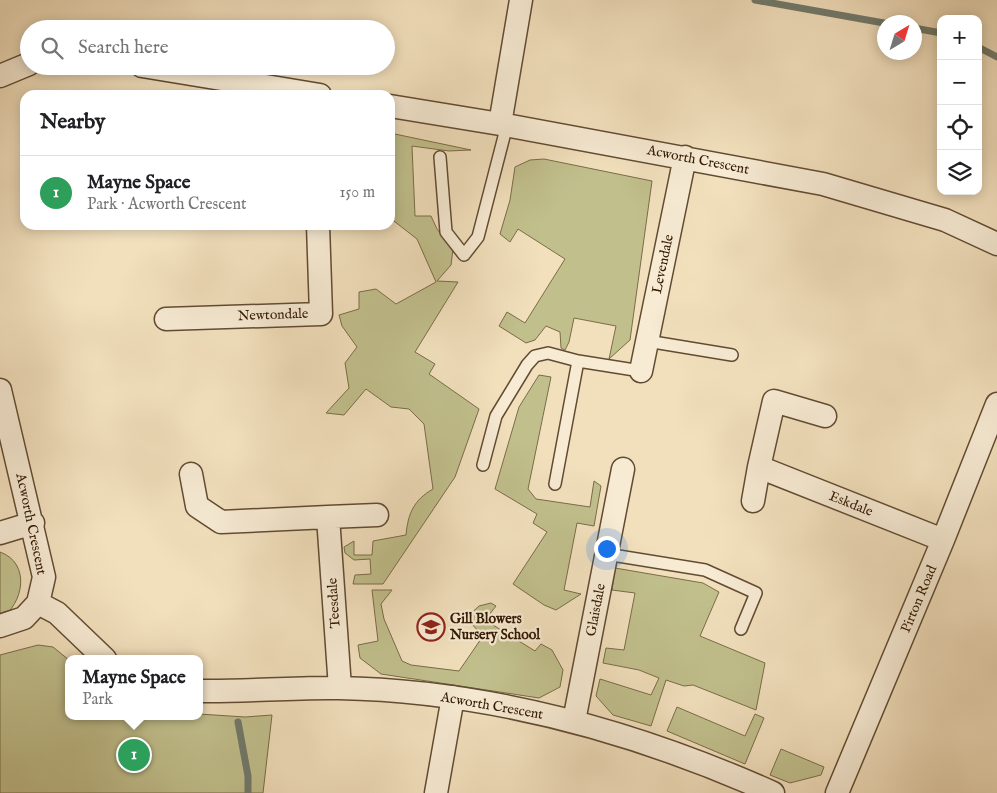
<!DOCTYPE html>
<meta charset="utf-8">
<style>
body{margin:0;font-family:"IM FELL English",serif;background:#f6f6f6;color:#202124}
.controls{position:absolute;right:15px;top:15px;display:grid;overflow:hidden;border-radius:10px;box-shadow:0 2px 12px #0003}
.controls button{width:45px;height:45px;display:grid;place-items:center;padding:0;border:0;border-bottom:1px solid #e0e0e0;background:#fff;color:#202124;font:25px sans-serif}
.compass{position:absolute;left:877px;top:15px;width:45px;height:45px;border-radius:50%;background:#fff;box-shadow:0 2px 12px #0003;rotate:38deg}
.you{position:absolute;left:606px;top:548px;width:18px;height:18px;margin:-12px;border:4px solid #fff;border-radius:50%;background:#1a73e8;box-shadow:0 0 0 8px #1a73e833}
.badge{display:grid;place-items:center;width:32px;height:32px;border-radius:50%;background:#8f2418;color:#fff;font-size:16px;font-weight:700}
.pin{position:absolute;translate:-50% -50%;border:2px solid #fff;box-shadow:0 1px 5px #0006}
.popup{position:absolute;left:65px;top:655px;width:138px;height:65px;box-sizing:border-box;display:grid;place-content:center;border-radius:10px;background:#fff;filter:drop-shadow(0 1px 4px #0005);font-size:16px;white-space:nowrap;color:#757577}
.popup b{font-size:19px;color:#202124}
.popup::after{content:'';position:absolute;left:50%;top:100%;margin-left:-10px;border:10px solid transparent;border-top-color:#fff}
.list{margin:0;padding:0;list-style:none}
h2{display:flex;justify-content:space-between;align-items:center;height:65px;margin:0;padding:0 20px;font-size:21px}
h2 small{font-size:16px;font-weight:400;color:#757577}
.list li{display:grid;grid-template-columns:32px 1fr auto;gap:15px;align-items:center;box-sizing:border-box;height:75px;padding:0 20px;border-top:1px solid #e0e0e0}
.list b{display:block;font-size:19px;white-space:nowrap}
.list p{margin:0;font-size:16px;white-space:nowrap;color:#757577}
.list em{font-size:16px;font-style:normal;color:#757577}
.icon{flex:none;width:28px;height:28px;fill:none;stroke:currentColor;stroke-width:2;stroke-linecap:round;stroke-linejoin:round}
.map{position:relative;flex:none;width:997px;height:793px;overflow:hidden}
.search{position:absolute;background:#fff;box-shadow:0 2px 12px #0003;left:20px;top:20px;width:375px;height:55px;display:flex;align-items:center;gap:12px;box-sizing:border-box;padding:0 18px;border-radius:28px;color:#757577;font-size:19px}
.panel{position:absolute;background:#fff;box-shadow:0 2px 12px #0003;left:20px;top:90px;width:375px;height:140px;border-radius:15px}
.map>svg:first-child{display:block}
.green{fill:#c1c08d;stroke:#7a6c48}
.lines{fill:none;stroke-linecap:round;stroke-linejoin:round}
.stream{stroke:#717b6d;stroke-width:7}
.lane-casing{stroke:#624b32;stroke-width:14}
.street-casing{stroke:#624b32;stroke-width:25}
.lane{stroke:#f7ebd4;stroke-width:11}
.street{stroke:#f7ebd4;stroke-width:22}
.labels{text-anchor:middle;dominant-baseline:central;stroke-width:4.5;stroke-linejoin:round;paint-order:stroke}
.street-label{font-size:14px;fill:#321903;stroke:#f7ebd4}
.poi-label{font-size:14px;font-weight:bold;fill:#321903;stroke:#f7ebd4;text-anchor:start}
</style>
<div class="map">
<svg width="997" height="793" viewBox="0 0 997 793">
<rect width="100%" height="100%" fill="#f2e0bd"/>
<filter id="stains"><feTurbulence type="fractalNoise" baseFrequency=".004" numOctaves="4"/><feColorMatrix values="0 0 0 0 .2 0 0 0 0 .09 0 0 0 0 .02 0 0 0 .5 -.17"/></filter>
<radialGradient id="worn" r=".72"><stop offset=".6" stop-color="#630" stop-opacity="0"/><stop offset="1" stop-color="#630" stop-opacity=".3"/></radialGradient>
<path class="green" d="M390 133 471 150 449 151 412 146 415 216H431L437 229 453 249 451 265 437 281 458 282 415 352 435 364 429 374 479 409 455 477 383 584H353L355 575 371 574 370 559 354 560 345 553 344 547 354 541V555H372L373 541 406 535C408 513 414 500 433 489L424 424 409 409 391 407 366 389 344 415 326 413 349 388 345 363 357 347 342 326 339 315 359 309V292L376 289 396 304 436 282 417 239 390 218Z
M544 159 652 181 630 340 609 359 616 326 574 318 569 342 565 350 561 348 560 332 546 326 535 340 526 343 499 326 507 312 525 323 565 259 518 229 510 242 500 234 510 200 515 167 530 160Z
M539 375 551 377 528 489 536 499 590 507 594 481 601 486 594 526 577 523 564 590 581 594 556 610 544 605 513 584 547 532 533 523 537 514 495 489 519 407Z
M0 552C31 563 24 604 0 619Z
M615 568 703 583 719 592 700 636 765 663 756 710 693 685 684 686 666 680 651 726 613 715 596 696 600 679 651 695 659 678 639 670 603 663 606 648 624 650 635 593 612 590Z
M372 590H392L381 604 384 619 402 661 411 665 459 671 483 636 466 618 479 606 491 603 496 606 485 620 535 651 541 644 552 650 563 670 560 687 539 698 381 674 360 658 358 645 378 641Z
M38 645 53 647 69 660V716H199V714L245 717 272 715 263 793H0V655Z
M677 707 745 736 755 714 764 718 745 764 667 731Z
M781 749 824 767 821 775 790 783 770 775Z"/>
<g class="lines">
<path class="stream" d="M755 0 884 23
M914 28 941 33
M978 47 997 57
M238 722 248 776V793"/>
<g class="lane-casing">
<path id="lane" d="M440 157 446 232 464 255 478 237 507 125
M647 341 732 355
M483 465 496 416 527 365 535 356 548 353 578 361
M555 484 578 361 641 371
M606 554 705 570 756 593 741 629"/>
</g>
<g class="street-casing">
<path id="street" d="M142 66 320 95
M0 76 29 64
M390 106 500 124 823 184 945 220 997 244
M500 124 521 0
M166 319 321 314 318 225
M641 371 685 157
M0 390 44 577 38 603
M825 416 774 401 759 467 943 540
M191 474 197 506 221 522 328 517 340 688
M753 501 759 467
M328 517 377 515
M0 533 33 523
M38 603 57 613 105 659
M0 626 24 618 38 603
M199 691C245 692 292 687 339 688 489 691 637 732 773 793
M574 721 623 469
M436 793 453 697
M837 793 943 540 997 404"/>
</g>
<use href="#lane" class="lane"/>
<use href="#street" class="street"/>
</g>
<defs>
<g id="school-ring" transform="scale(1.4375)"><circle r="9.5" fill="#f7ebd4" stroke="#8f2418" stroke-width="1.5"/><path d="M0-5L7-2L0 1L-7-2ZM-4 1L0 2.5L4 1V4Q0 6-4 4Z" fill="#8f2418"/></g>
</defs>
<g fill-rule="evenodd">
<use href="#school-ring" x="431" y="627"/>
</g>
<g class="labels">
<g class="street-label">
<text transform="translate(698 160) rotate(11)">Acworth Crescent</text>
<text transform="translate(663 264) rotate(-78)">Levendale</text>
<text transform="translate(273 315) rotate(-2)">Newtondale</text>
<text transform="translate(851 504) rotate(22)">Eskdale</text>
<text transform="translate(31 524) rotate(78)">Acworth Crescent</text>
<text transform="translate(919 599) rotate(-67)">Pirton Road</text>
<text transform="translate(334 603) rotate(-94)">Teesdale</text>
<text transform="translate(596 610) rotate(-79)">Glaisdale</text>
<text transform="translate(492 706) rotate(10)">Acworth Crescent</text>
</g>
<g class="poi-label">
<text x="450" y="619">Gill Blowers<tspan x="450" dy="16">Nursery School</tspan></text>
</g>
</g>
<rect width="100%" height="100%" filter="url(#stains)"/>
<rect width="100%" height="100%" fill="url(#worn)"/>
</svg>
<div class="controls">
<button>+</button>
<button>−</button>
<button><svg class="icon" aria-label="locate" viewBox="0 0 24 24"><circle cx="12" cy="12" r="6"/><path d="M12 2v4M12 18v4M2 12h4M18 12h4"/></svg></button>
<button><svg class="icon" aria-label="layers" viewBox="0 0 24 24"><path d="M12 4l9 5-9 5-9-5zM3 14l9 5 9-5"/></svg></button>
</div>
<svg class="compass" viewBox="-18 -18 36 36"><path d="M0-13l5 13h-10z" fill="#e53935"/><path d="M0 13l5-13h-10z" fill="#757577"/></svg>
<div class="you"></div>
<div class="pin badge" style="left:134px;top:755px;background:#2e9e5b">1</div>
<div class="popup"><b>Mayne Space</b>Park</div>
<div class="search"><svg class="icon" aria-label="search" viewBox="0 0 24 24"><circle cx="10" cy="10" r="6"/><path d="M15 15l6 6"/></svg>Search here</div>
<section class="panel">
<h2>Nearby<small></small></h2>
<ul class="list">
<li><span class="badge" style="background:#2e9e5b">1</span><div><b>Mayne Space</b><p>Park · Acworth Crescent</p></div><em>150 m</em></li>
</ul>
</section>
</div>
